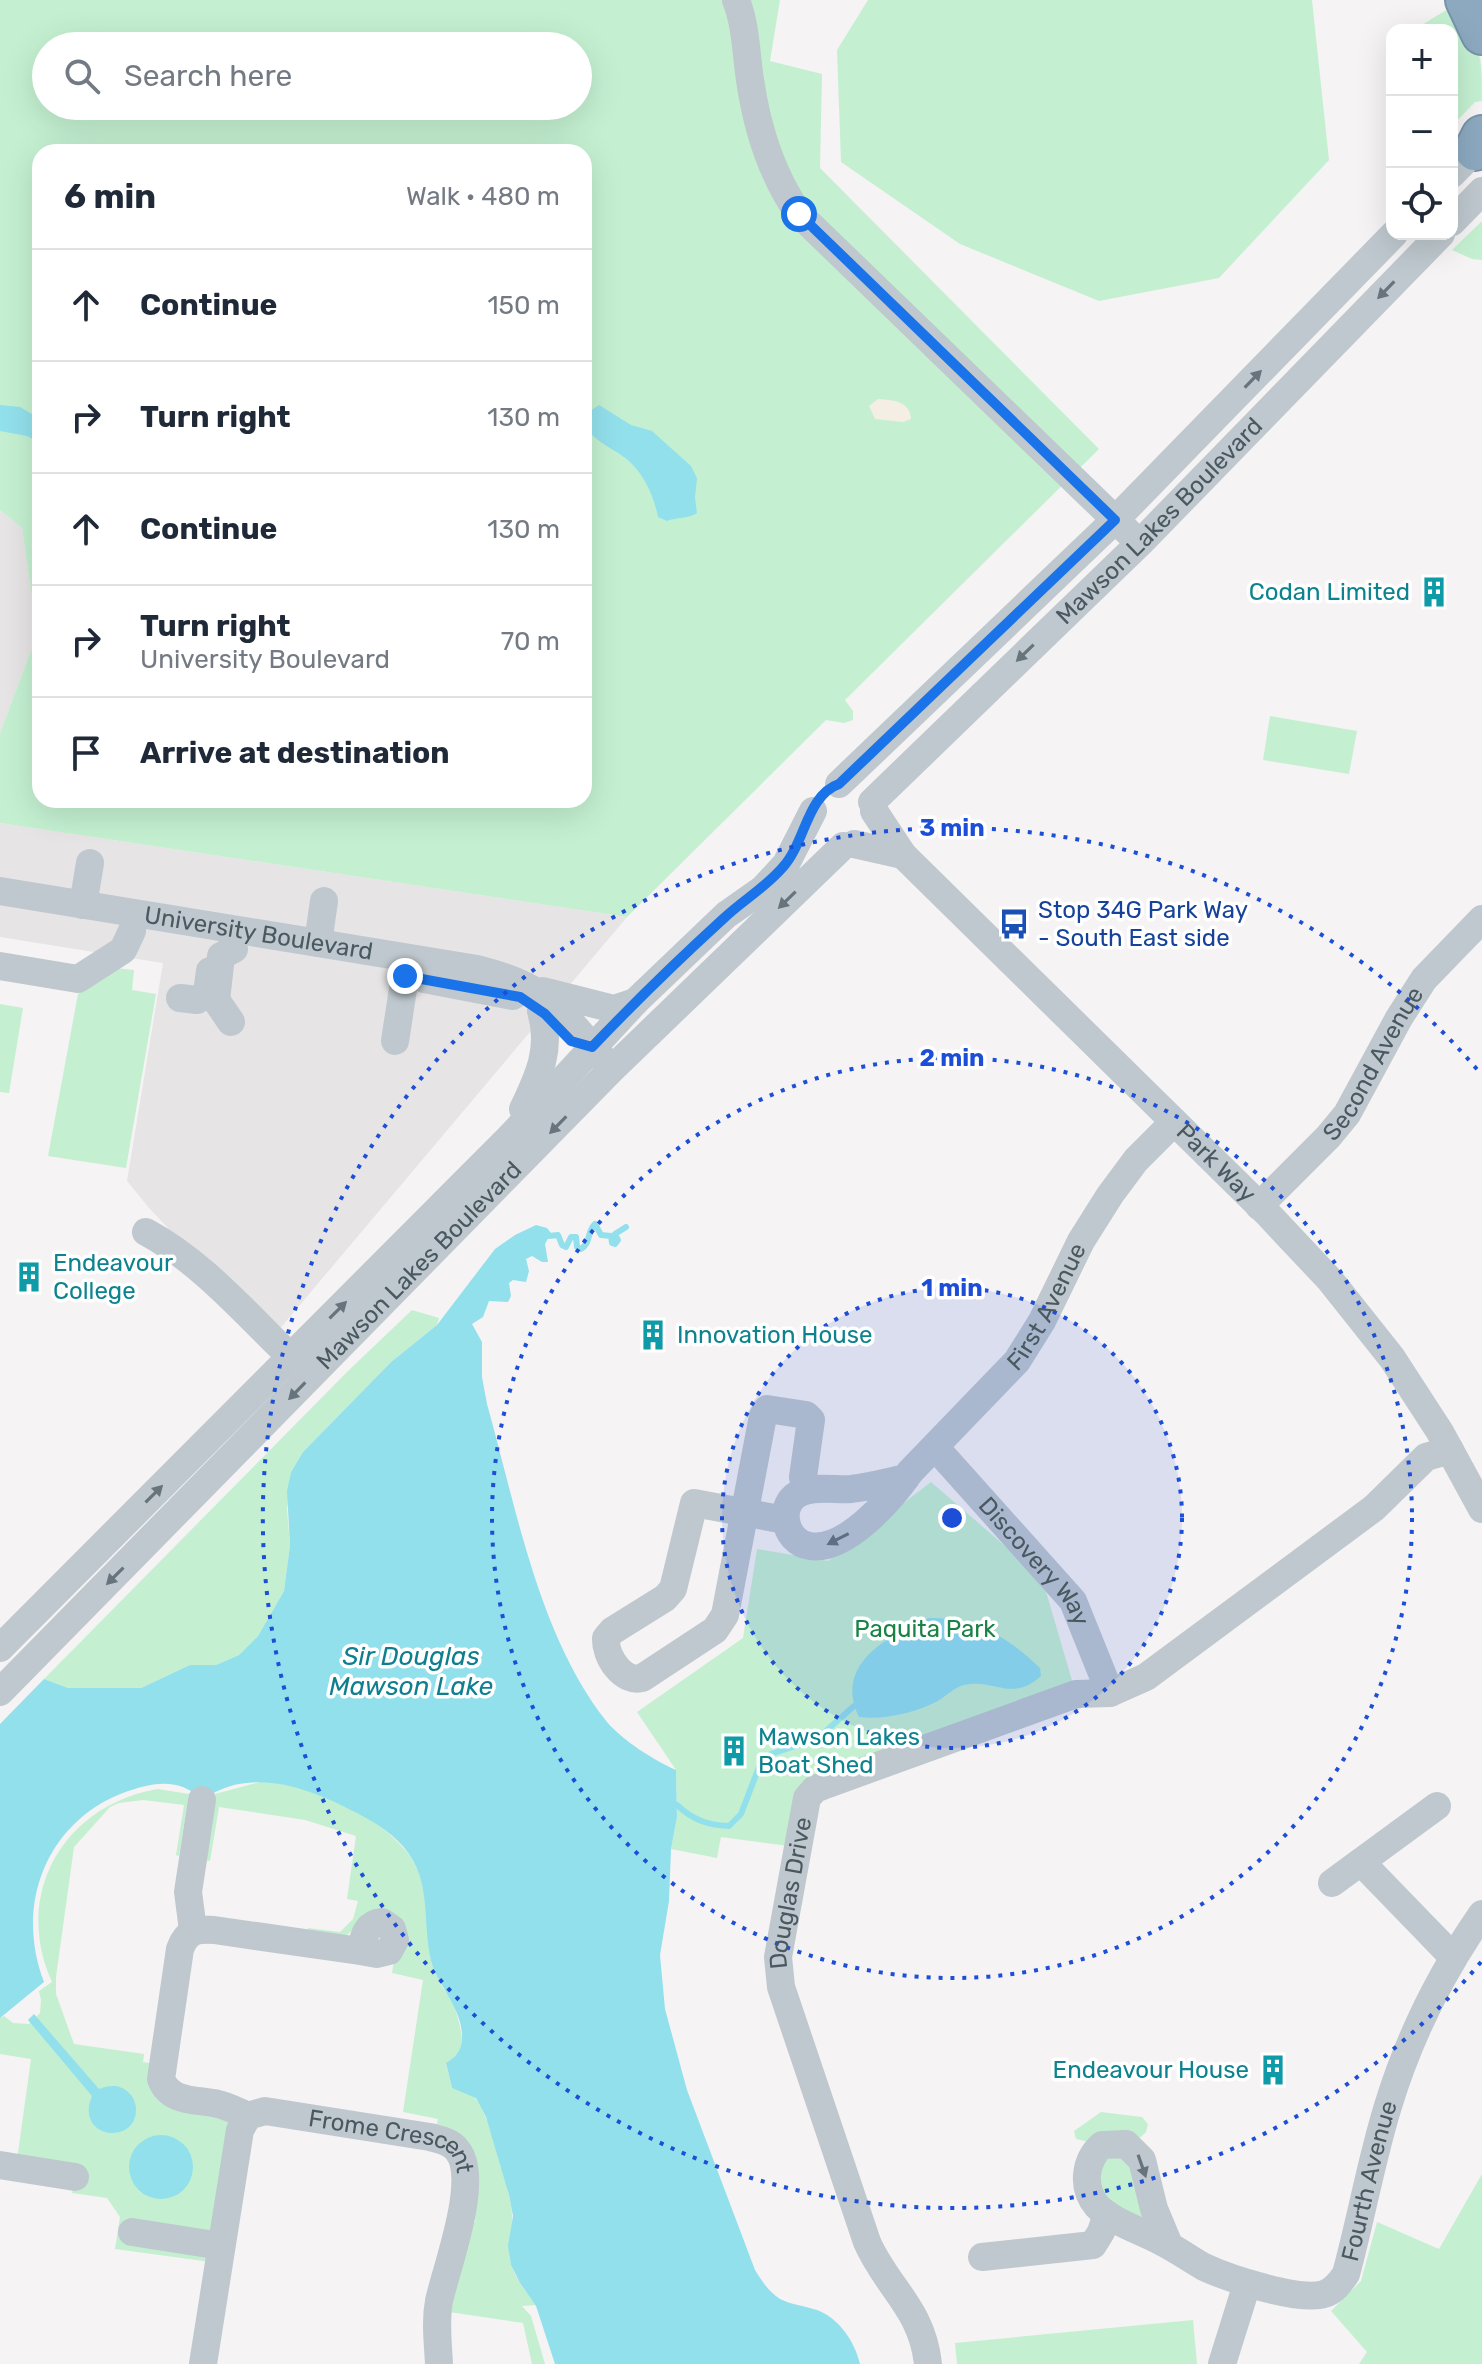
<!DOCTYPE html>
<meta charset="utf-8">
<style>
body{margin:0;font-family:Rubik,sans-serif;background:#f6f6f7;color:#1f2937}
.controls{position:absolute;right:24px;top:24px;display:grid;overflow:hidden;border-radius:16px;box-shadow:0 8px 32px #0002}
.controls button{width:72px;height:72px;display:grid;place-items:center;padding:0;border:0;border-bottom:2px solid #e0e1e3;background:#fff;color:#1f2937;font:40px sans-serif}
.stop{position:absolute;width:24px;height:24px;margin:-18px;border:6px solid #1a73e8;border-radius:50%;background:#fff}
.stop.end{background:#1a73e8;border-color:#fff;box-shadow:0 2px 8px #0008}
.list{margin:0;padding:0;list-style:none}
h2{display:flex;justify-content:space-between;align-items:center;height:104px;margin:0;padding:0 32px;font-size:34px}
h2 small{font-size:26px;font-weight:400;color:#747a83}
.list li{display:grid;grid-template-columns:52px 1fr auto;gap:24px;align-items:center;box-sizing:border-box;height:112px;padding:0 32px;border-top:2px solid #e0e1e3}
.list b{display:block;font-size:30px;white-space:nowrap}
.list p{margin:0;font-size:26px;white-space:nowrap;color:#747a83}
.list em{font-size:26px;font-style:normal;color:#747a83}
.icon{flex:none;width:44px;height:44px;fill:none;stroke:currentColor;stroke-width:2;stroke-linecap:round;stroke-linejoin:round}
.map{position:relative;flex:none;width:1482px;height:2364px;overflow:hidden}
.search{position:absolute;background:#fff;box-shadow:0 8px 32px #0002;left:32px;top:32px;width:560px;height:88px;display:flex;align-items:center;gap:20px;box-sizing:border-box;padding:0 28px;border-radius:44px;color:#747a83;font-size:30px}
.panel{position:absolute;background:#fff;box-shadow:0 8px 32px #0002;left:32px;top:144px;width:560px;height:664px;border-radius:24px}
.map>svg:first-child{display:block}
.education{fill:#e6e4e5}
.green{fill:#c4f0d1;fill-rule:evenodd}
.sand{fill:#f4eee5}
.water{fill:#92e0ec}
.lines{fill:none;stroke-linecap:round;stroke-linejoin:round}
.stream{stroke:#92e0ec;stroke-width:6}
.highway-casing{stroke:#7794ab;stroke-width:44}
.minor{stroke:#bec8ce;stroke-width:28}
.highway{stroke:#8ca9c0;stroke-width:40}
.oneway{fill:#67747c}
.route{stroke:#1a73e8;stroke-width:10}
.ring{fill:none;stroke:#1d4ed8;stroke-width:4;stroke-dasharray:4 8}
.labels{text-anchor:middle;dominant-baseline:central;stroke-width:7;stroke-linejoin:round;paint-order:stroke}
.street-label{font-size:24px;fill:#4a5860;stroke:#fff}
.culture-label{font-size:24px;fill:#0d838f;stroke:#fff;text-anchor:start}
.transit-label{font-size:24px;fill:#164399;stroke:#fff;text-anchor:start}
.park-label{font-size:24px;fill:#198345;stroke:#fff}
.water-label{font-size:26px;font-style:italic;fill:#0f7f8f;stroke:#fff}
.centre{fill:#1d4ed8;stroke:#fff;stroke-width:4}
.ring-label{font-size:24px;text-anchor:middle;font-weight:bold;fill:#1d4ed8;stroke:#fff;stroke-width:7;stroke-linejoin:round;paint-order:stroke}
</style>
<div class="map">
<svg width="1482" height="2364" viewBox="0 0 1482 2364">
<rect width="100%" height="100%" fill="#f5f3f3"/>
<path class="education" d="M0 510 22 528 37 634 0 733Z
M0 823 627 917 272 1338 150 1209 127 1181 163 963 0 937Z"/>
<path class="green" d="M0 0H780L770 61 822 74 820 168 1099 449 845 700 853 711V720L844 723 826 720 627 917 0 823V733L37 634 22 528 0 510ZM46 46H578V106H46ZM40 152H584V800H40Z
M868 0H1312L1329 160 1219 278 1099 301 960 244 841 162 837 50Z
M1448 9C1482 43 1482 53 1482 101L1475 102 1452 126V30H1420L1425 23Z
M1482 221V260L1472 259 1452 250Z
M1270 716 1357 731 1349 774 1263 760Z
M115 968 134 970 132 990 156 994 126 1168 48 1156 78 994Z
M0 1004 23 1008 9 1093 0 1092Z
M412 1310 439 1318 437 1325 391 1362 303 1452 291 1472 287 1509 290 1545 284 1591 258 1636 239 1655 216 1665H190L141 1688H68L44 1679 348 1371Z
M931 1482 1042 1578 1076 1694 825 1785 796 1847 721 1837 717 1858 671 1849 677 1817 676 1770 637 1712 743 1638 757 1549 828 1561Z
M260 1782C312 1783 374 1812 407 1852 433 1884 425 1943 440 1982 442 1988 447 1993 450 1998 456 2008 461 2028 462 2039 462 2050 455 2058 446 2064L452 2088C459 2090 468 2091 474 2097 488 2109 511 2194 512 2214 513 2231 506 2245 511 2263 515 2279 526 2292 536 2305L522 2306 531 2316 545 2364H532L523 2323 449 2312 472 2223 476 2221 471 2216 436 2128 438 2119 403 2112 423 1980 392 1973 394 1959 404 1939 353 1930 347 1935 307 1934 308 1928 340 1932 353 1919 358 1901 347 1899 356 1836 305 1820 219 1807 210 1861 203 1860 215 1794Z
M158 1789 189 1794 179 1856 176 1855 184 1805 143 1800 119 1803 110 1807 74 1847 56 1977V1994L74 2044 144 2054 143 2062 161 2065V2079L248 2116 218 2263 115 2249 120 2217 107 2198 72 2193 75 2177 16 2167 31 2059 0 2054V2018L4 2016 13 2023 29 2024 40 2013 41 2000 39 1991 52 1982C12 1894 64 1805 158 1789Z
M1101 2112 1142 2117 1148 2124 1146 2132 1141 2137 1089 2142 1076 2139 1074 2131Z
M1113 2153 1131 2160 1148 2225 1113 2206 1097 2186 1102 2158Z
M1482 2174V2364H1359L1367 2352 1331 2311 1361 2281 1377 2222 1439 2249Z
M1193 2320 1197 2364H957L955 2343Z"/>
<path class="sand" d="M878 399C893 400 910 401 911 419L903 422 875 419 869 406Z"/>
<path class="water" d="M0 405 20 407 40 419V443L27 436 0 431Z
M599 405 631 425 652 431 691 466 697 478 695 498 697 513C688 519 677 517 667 521L658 517C654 497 645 476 630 462 613 446 584 440 584 415Z
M536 1225 547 1228 551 1233 545 1244 548 1262H542L532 1256 526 1259 529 1271 526 1282 513 1280 509 1283 511 1296 508 1302 489 1301 483 1317 472 1324 482 1342V1377L487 1404C516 1507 539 1637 607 1722 622 1740 655 1761 676 1770L677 1817 671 1849 669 1901 660 1955 665 2009 687 2090 755 2270C762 2281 768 2291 780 2299 792 2305 805 2306 817 2310 839 2318 855 2342 860 2364H555L536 2306 520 2283 511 2265 508 2246 513 2216 509 2195 486 2117 476 2098 452 2088 446 2063C455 2058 461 2051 462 2040 464 2013 442 1990 433 1967 421 1930 433 1889 409 1854 397 1836 376 1823 357 1813 310 1788 250 1765 202 1800 186 1784 168 1781 146 1786 55 1806 11 1896 44 1982L0 2018V1724L44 1679 68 1688H141L190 1665H216L239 1655 258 1636 284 1591 290 1545 287 1491 291 1472 303 1452 391 1362 437 1325 495 1249 515 1235Z
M929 1618C975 1617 1008 1637 1040 1668L1041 1676C1011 1703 994 1678 964 1685 955 1687 946 1696 938 1701 915 1713 884 1720 859 1717 833 1664 888 1636 929 1618Z
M34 2014 99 2089C109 2085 120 2084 128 2092 133 2096 136 2103 136 2109 137 2146 74 2139 92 2096L28 2020Z
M129 2167a32 32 0 1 1 64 0a32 32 0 1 1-64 0Z"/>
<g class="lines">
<path class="stream" d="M549 1236 558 1235 562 1245 566 1247 571 1237H576L577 1247 581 1249C591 1243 587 1231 595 1224L601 1235 611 1236 612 1243 615 1244 618 1240 615 1234 626 1227
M677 1805C693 1820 707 1825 729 1826L741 1814 759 1767 771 1754 817 1739 854 1706"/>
<g class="highway-casing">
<path id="highway" d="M1466 0 1482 34
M1475 150 1482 136"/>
</g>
<g class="minor">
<path d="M736 0C746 25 746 54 750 80 757 128 771 174 799 214L1128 532"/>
<path d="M1452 174 1482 143"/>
<path d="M1452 222 1482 191"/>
<path d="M839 784 1115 520 1394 234"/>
<path id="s1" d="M872 802 1140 543 1441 234"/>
<path id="s2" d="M874 811 903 855 1267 1213 1330 1280 1392 1358 1440 1432 1482 1509"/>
<path d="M854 844 903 855"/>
<path id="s3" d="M0 891 477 969C549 987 557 1008 603 1059"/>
<path d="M83 905 90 863"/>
<path d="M318 943 324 901"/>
<path d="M0 966 78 979 123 950 132 931"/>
<path d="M424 979 513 996"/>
<path d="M543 991 614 1009 635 1002"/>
<path d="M180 998 197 1000 207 993 210 971"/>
<path d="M231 1022 216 1000 221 956 234 949"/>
<path d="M395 1041 405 976"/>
<path d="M523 1109C539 1076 552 1048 541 1011"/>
<path id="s4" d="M1259 1206 1328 1137 1347 1114 1399 1018 1424 979 1482 919"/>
<path d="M146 1232C202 1262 245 1313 291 1357"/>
<path id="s5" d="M935 1447 1073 1601 1110 1693"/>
<path id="s6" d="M906 1478C888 1482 870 1487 851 1489 836 1490 817 1486 802 1492 776 1502 783 1542 810 1546 846 1552 892 1498 910 1472L1017 1361 1042 1321 1081 1241 1110 1195 1136 1160 1174 1122"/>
<path d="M785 1520 694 1503 673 1589 665 1598 612 1631 606 1638C605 1657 623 1683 642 1678L715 1630 725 1615 763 1416 767 1409 806 1415 811 1420 803 1477 806 1490"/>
<path d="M0 1648 510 1137 635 1002 726 915 763 889 786 864 813 811"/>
<path id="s7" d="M0 1692 612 1069 843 846"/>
<path d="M1361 1862 1453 1957"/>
<path d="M1332 1883 1437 1806"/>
<path d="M193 1930 188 1892 202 1800"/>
<path d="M248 2116C238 2112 228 2106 218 2104 196 2099 170 2103 161 2079L180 1949C187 1931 195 1929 214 1930L360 1951C364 1937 365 1924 382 1922L392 1929 395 1940 389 1951 377 1954 360 1951"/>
<path d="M0 2165 75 2177"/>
<path d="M132 2232 221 2246"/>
<path id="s8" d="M1169 2245 1154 2209 1142 2160 1126 2144 1102 2145C1085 2160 1081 2187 1097 2206 1112 2222 1142 2231 1162 2242 1176 2249 1190 2259 1204 2267 1228 2278 1299 2302 1324 2294 1334 2291 1340 2283 1346 2274 1361 2219 1371 2161 1388 2106 1409 2037 1441 1973 1482 1914"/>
<path d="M982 2257 1093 2245 1101 2232 1107 2214"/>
<path id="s9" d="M203 2364 240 2130 248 2116 265 2111 430 2137C440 2140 450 2141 457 2150 481 2178 446 2268 439 2301 435 2322 438 2343 439 2364"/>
<path id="s10" d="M928 2364C922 2308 887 2288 867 2242L781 1987 778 1957 807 1798 815 1789 825 1785 1076 1694 1110 1693 1146 1677 1374 1508 1426 1457 1450 1450"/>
<path d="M1222 2364 1247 2284"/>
</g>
<use href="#highway" class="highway"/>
</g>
<defs><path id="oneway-solid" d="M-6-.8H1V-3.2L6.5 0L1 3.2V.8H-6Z" transform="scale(2)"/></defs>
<g class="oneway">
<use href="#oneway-solid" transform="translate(1386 290) rotate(134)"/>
<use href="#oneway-solid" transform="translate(1253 379) rotate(-46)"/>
<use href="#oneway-solid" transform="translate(1025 653) rotate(136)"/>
<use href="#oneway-solid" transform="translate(787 900) rotate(136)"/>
<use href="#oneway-solid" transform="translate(558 1125) rotate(134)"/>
<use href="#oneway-solid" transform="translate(338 1310) rotate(-45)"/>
<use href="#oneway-solid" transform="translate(297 1391) rotate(134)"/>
<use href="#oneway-solid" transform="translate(154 1494) rotate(-45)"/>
<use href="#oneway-solid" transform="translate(838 1539) rotate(153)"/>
<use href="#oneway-solid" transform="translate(115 1576) rotate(135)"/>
<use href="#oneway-solid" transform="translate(1142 2166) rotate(71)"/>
</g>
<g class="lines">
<path class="route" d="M405 976 520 997 545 1014 571 1041 592 1047C634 1003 678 960 723 919 743 900 765 888 783 867 805 843 807 795 839 784L1115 520 799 214"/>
</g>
<circle cx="952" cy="1518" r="230" fill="#1d4ed8" fill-opacity=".12"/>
<g class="ring">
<circle cx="952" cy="1518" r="230"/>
<circle cx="952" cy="1518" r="460"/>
<path d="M1481 1962A690 690 0 1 1 1481 1074"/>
</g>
<defs>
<g id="building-bare" transform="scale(2.4)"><path d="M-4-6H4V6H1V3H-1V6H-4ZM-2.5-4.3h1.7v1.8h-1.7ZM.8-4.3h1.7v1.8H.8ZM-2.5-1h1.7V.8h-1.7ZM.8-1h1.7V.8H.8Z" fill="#0f9aa8" stroke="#fff" stroke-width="2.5" paint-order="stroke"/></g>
<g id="bus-bare" transform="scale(2.4)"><path d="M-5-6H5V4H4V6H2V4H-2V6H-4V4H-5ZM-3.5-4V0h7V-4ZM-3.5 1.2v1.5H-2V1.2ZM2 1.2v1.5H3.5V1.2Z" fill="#1a4fb4" stroke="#fff" stroke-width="2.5" paint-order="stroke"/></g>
</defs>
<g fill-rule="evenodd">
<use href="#building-bare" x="1434" y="592"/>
<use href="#bus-bare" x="1014" y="924"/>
<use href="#building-bare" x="29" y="1277"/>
<use href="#building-bare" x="653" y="1335"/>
<use href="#building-bare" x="734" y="1751"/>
<use href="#building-bare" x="1273" y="2070"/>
</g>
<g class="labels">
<g class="street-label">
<text stroke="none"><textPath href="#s1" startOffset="402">Mawson Lakes Boulevard</textPath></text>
<text stroke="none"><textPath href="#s3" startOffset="262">University Boulevard</textPath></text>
<text stroke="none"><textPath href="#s4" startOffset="184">Second Avenue</textPath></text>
<text stroke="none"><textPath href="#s2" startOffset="492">Park Way</textPath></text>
<text stroke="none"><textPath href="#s7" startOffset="598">Mawson Lakes Boulevard</textPath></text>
<text stroke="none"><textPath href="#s6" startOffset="524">First Avenue</textPath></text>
<text stroke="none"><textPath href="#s5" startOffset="152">Discovery Way</textPath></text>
<text stroke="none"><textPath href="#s10" startOffset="502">Douglas Drive</textPath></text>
<text stroke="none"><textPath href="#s9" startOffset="404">Frome Crescent</textPath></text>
<text stroke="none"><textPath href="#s8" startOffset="578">Fourth Avenue</textPath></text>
</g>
<g class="culture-label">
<text x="1410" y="592" text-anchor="end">Codan Limited</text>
<text x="53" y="1263">Endeavour<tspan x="53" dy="28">College</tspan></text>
<text x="677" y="1335">Innovation House</text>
<text x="758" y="1737">Mawson Lakes<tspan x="758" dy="28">Boat Shed</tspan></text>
<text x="1249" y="2070" text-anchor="end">Endeavour House</text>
</g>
<g class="transit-label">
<text x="1038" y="910">Stop 34G Park Way<tspan x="1038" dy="28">- South East side</tspan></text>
</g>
<g class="park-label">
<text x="925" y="1629">Paquita Park</text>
</g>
<g class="water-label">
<text x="411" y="1656">Sir Douglas<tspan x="411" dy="30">Mawson Lake</tspan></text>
</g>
</g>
<circle cx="952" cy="1518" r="12" class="centre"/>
<g class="ring-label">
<text x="952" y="836">3 min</text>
<text x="952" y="1066">2 min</text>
<text x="952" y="1296">1 min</text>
</g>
</svg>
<div class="controls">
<button>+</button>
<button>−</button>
<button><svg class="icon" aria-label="locate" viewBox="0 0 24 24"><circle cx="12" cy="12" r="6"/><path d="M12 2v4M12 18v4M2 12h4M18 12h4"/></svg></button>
</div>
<div class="stop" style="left:799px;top:214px"></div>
<div class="stop end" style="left:405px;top:976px"></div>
<div class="search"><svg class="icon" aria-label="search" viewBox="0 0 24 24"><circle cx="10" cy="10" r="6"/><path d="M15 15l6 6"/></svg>Search here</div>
<section class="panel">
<h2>6 min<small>Walk · 480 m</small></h2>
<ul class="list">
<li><svg class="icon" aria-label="ahead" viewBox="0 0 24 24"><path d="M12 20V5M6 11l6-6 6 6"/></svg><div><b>Continue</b></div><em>150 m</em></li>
<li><svg class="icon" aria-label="right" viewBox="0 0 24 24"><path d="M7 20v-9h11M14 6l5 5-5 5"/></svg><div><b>Turn right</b></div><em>130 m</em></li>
<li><svg class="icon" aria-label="ahead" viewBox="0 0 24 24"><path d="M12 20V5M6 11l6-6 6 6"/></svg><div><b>Continue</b></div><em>130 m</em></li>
<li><svg class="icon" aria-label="right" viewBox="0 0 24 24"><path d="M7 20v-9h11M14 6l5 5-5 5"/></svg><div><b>Turn right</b><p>University Boulevard</p></div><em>70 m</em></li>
<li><svg class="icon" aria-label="arrive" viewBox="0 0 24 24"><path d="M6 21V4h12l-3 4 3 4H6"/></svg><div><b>Arrive at destination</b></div></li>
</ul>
</section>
</div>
